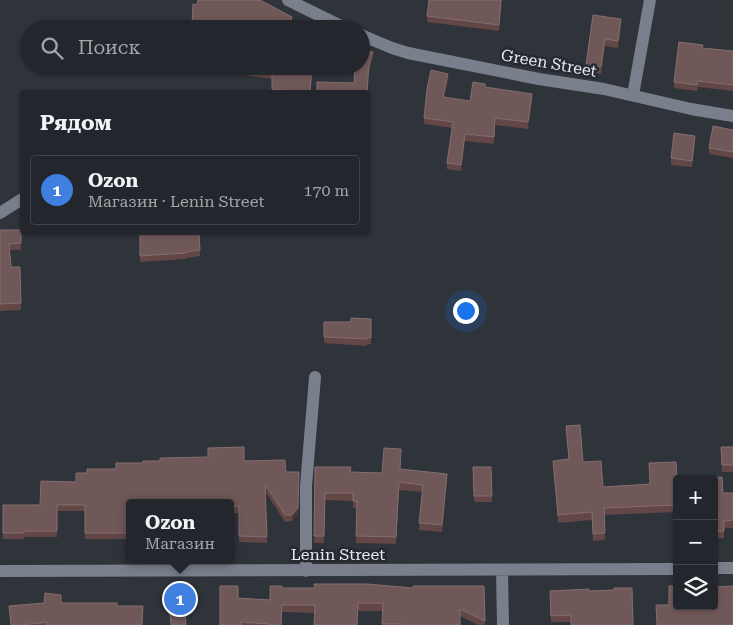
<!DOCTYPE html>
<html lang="ru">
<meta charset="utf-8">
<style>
body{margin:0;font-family:"Roboto Serif",serif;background:#2b2e34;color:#f1f3f6}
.controls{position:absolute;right:15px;bottom:15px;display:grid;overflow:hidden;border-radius:5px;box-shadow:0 1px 4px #0004}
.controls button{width:45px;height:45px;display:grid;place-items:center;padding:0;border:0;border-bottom:1px solid #404348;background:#23262c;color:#f1f3f6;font:25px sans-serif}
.you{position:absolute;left:465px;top:310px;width:18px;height:18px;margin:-12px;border:4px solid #fff;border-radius:50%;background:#1a73e8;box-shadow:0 0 0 8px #1a73e833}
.badge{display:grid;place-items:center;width:32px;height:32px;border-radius:50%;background:#ea580c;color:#fff;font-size:16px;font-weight:700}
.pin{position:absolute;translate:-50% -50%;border:2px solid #fff;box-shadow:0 1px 5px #0006}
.popup{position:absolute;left:126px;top:499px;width:108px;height:65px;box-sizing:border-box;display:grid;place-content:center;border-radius:5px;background:#23262c;filter:drop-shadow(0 1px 4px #0005);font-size:16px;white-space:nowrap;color:#a3a5a9}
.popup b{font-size:19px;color:#f1f3f6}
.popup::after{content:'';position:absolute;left:50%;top:100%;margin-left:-10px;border:10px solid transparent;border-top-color:#23262c}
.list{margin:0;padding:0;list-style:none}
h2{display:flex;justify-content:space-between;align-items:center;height:65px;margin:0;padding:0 20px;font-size:21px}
h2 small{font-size:16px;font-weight:400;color:#a3a5a9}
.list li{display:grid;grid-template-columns:32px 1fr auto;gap:15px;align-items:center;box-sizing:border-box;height:70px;margin:0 10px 10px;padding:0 10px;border:1px solid #404348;border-radius:5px}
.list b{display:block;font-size:19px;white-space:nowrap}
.list p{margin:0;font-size:16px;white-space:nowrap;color:#a3a5a9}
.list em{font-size:16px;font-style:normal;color:#a3a5a9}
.icon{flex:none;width:28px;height:28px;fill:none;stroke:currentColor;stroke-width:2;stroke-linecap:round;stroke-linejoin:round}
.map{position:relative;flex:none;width:733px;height:625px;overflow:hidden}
.search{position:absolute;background:#23262c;box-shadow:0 1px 4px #0004;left:20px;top:20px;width:350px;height:55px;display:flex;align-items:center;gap:12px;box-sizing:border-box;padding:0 18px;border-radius:28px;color:#a3a5a9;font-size:19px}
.panel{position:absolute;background:#23262c;box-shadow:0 1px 4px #0004;left:20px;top:90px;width:350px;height:145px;border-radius:5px}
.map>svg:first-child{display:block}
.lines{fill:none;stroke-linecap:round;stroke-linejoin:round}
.minor{stroke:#79808c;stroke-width:12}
.wall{fill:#634646}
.shaded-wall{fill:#483739}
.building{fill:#715858;stroke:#836e6f}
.labels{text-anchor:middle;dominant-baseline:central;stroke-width:5;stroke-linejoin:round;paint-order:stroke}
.street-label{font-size:16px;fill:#e6e9ed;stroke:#262930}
</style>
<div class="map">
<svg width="733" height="625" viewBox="0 0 733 625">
<rect width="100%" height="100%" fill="#2f333a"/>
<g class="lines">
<path class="minor" d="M288 0 347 29
M361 35 392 48 408 53 539 79 604 89 691 109 733 116
M633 95 650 0
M0 213 22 199
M714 568H733
M502 570 503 625
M0 571 677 569
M306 571V486L315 377"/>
</g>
<path class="wall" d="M502 0 499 31 427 22V16Z
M193 4 292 20 314 29H192Z
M593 15 621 25 618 48 605 46 601 74 586 71V65Z
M703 48 733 51V91L698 87 697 91 674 88V82Z
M373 58 354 83 355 72 351 69V66H361Z
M244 66H312L310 92H272V79L244 75Z
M448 81 444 98 470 101 485 87 532 100 528 129 495 125 494 144 465 141 461 171 447 169V163L452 128 424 124V118Z
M733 130V158L709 154V148Z
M695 142 692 167 671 165V158Z
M0 230H21V250H10L11 267 21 303V310L0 311Z
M140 232 200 250V256L186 258V259L140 262Z
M371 319V344H367V346L324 343V322H351Z
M566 426 583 462 603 487 650 484 677 479V540H675V512L604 515 605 540 593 541 592 520 558 523 553 461 569 460Z
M721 447H733V472H722Z
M401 456 400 470 447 481 442 532 419 530 422 492 399 490 396 544 356 543 357 508H353V501L325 500 324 543H314L315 467 351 472 382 473Z
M244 461 286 472 298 514 292 521 285 522 265 491 267 543 239 542V513H230V503H130V539H85V511H57V537H24V539H3V505H40L76 482 87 473 116 469 143 463Z
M473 467H491L492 502H474Z
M714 479 723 493H733V528H724V538L714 539Z
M413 586 485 621V625H478L460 616V625H382L383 611H358L315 613 282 612 281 625H220L238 598 270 600 282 588H413Z
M550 591H589L571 622H551Z
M61 603 117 606 142 625H11L9 606Z"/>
<path class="shaded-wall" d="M501 0 502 2 499 31V25Z
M621 19V25L618 48V41Z
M605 39V46L601 74V67Z
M373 52V58L369 72V65Z
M448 74V81L443 104V97Z
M532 94V100L528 129V122Z
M465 134V141L461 171V165Z
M695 136V142L692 167V161Z
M299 472 298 514 292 521V515Z
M447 474V481L442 532V525Z
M188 607V614L185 615V608Z"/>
<path class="building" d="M198 0H260L292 17 291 20 314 29H206L192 25 193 4 197 5Z
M429 0H501L499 25 427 16Z
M593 15 621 19 618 41 605 39 601 67 586 65Z
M679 42 703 45 702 48 733 51V85L698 81 697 85 674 82Z
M361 49 373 52 369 65 367 92H317V82L354 83 355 66H361Z
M244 66H312L310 92 272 89V72L244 68Z
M431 70 448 74 443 97 470 101 473 82 485 84V87L532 94 528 122 495 118 494 137 465 134 461 165 447 163 453 122 424 118 427 89Z
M713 126 733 130V152L709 148Z
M674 133 695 136 692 161 671 158Z
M0 230H21V243L9 244 11 267H20L21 303 0 304Z
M140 232H199L200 250 186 252V253L140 256Z
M351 318 371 319V338L367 337V339L324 337V322H351Z
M580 425 583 462 601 461 603 487 650 484 649 463 676 462 677 479V533H675V505L604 508 605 533 593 534 592 512 558 515 553 461 569 459 566 426Z
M244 447V461L285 460 286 472H299L298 508 292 515H285L265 484 267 537 239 536V506L230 507V503H130V533H85V505H57V531H24V533H3V505H40L41 481 76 482V473H87V469H116V463H143V461H160V458L208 457V448Z
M721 447H733V465H722Z
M384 448 401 449 400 469 447 474 442 525 419 523 423 485 399 482 396 537 356 536 357 501H353V493H325L324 536H314L315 467H351L350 472 382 473Z
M473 467H491L492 496H474Z
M722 477 723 493H733V520L724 521V531L714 532V479H690Z
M314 584H367L413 588V586H484L485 621 460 609V625H402V624H382L383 603H358L357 625H314L315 605H282L281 625H269V624L241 622V625H220V586H238V598L270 600V586H282V588H315Z
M669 586H677V606H714V587L733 586V625H657L656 605H669Z
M614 588H632L633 625H571V615L551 616 550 591 589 589V591L614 590Z
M187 591 188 607 185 608 186 625H171L168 592Z
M45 593 61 595V603H117V606H143L142 625H47V622L22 625H11L9 606 44 603Z"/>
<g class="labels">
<g class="street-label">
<text transform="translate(549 63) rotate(10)">Green Street</text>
<text x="338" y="554">Lenin Street</text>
</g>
</g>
</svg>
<div class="controls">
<button>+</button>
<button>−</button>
<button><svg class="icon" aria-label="layers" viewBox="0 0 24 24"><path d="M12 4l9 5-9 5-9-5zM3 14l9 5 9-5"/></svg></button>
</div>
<div class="you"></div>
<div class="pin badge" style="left:180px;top:599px;background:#3f7fe0">1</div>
<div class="popup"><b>Ozon</b>Магазин</div>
<div class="search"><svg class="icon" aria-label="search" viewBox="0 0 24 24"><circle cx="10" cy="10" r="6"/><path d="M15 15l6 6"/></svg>Поиск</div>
<section class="panel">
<h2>Рядом<small></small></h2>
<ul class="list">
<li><span class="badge" style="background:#3f7fe0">1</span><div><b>Ozon</b><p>Магазин · Lenin Street</p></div><em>170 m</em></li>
</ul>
</section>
</div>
